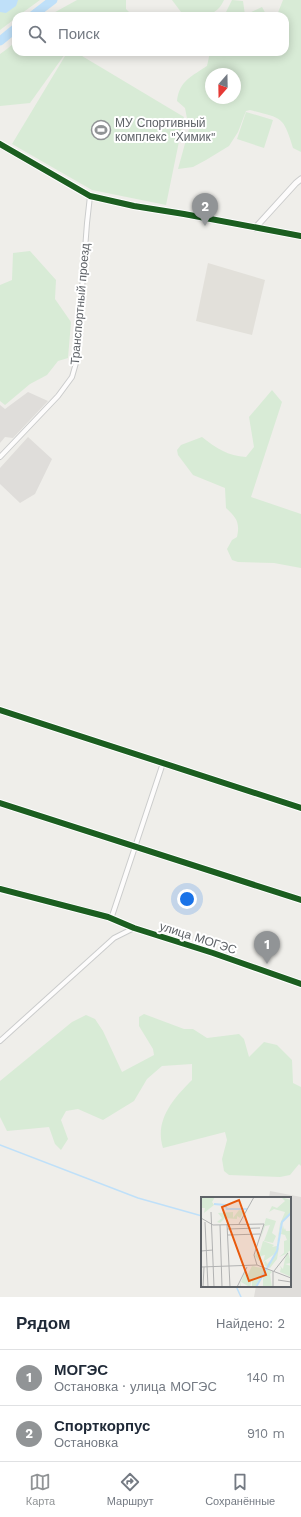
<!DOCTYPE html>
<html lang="ru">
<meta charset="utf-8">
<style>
body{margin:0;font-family:"Work Sans",sans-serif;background:#f6f6f7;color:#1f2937}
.compass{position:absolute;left:205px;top:68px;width:36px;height:36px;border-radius:50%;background:#fff;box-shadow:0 2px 10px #0003;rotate:200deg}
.you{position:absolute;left:187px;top:899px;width:14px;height:14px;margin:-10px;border:3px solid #fff;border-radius:50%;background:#1a73e8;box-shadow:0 0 0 6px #1a73e833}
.badge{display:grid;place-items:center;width:26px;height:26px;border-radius:50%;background:#919496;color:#fff;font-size:13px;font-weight:700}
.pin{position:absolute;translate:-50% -33px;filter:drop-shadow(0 1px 2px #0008)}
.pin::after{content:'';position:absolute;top:21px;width:14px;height:12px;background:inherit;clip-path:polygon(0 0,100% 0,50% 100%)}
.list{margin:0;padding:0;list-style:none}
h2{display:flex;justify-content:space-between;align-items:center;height:52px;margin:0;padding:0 16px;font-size:17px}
h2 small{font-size:13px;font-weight:400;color:#747a83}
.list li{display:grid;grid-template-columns:26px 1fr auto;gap:12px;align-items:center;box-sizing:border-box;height:56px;padding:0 16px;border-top:1px solid #e0e1e3}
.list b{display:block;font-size:15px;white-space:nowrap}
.list p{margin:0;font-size:13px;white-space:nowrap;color:#747a83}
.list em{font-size:13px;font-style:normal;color:#747a83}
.icon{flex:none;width:22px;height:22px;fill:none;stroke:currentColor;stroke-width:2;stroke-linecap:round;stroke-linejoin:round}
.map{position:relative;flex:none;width:301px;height:1297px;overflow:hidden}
.search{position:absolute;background:#fff;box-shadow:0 2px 10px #0003;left:12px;right:12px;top:12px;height:44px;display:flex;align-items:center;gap:10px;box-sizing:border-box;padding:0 14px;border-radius:12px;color:#747a83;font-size:15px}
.sheet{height:164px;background:#fff}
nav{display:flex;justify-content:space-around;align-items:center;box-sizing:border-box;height:56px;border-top:1px solid #e0e1e3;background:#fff;font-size:11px;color:#747a83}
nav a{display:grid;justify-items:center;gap:2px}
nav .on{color:#919496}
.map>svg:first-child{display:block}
.industrial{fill:#dfddda}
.education{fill:#e2e0da}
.green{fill:#d8ebd6;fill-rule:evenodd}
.water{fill:#bfe0f9}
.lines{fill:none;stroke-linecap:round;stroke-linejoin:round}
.stream{stroke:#bfe0f9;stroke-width:1.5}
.river{stroke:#bfe0f9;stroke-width:9}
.minor-casing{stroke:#cbcccc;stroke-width:6}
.tertiary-casing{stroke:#cbcccc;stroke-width:7}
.minor{stroke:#fdfcfc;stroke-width:4}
.tertiary{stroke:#fdfcfc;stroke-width:5}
.cycleway-casing{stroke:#fff;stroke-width:8}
.cycleway{stroke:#1b5e20;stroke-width:6}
.labels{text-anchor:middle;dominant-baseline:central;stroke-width:4;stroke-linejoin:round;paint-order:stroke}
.poi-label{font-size:12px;fill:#5f6368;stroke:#fff;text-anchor:start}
.street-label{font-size:12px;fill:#5f6368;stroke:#fff}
.inset-river{fill:none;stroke:#bfe0f9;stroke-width:2}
.inset-road{fill:none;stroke:#b1b2b2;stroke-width:1}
.view{fill:#e8590c;fill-opacity:0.15;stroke:#e8590c;stroke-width:2}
.inset-edge{fill:none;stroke:#5f6368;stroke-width:2}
</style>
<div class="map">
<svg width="301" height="1297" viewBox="0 0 301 1297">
<rect width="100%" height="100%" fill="#efeeea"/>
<path class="industrial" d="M28 392 48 401 13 438 5 437 0 443V405L5 409Z
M28 437 52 459 35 494 20 503 0 484V468Z
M270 1191 301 1197V1297H254L256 1286H290V1198H269Z"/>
<path class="education" d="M208 263 265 280 252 335 196 321Z"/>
<path class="green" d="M0 0H40L18 16H16V18L0 30Z
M77 0H126V9L133 16H48Z
M172 0H224C216 18 201 16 184 16Z
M232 0 243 1 245 15 262 7 267 16H224Z
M283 0H301V152L293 148C283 115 282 119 250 110L246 111 238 132 229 146 206 160 193 167 178 169 189 129 185 108 177 101C179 81 192 76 207 66L210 52H285V16H269L272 14 277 15ZM211 74H235V98H211Z
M16 41V52H72L65 54 30 103 0 106V54L7 49Z
M77 53 184 117 166 205 92 190 12 144 65 56Z
M246 112 273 120 264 148 237 139Z
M30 251 56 280 55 299 71 322 68 358 58 361 47 375 30 384 5 405 0 401V285L12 280 13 253Z
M272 390 282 402 251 497 301 514V568L274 563 238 562 232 560 227 549 232 540 237 537C240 523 237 518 226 508L225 488 193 475 178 455 177 450 181 445 202 437C216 448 228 456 246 457L254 447 249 417Z
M144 1014 184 1029H193L207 1038 239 1034 244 1039 249 1057 264 1042 277 1045 292 1060 293 1083 301 1087V1166L299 1164 290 1175 280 1177 229 1175 224 1171 222 1159 227 1140 225 1132 163 1148C154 1120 174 1098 192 1080V1064L162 1066 147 1079 134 1101 103 1120 78 1109 66 1111 61 1120 68 1139 61 1150 55 1144 49 1127 7 1131 0 1117V1081L72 1022 86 1015 95 1019 103 1031 122 1072 154 1055 153 1049 139 1026V1017Z"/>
<path class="water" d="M0 0H18L16 6 6 13 0 12Z"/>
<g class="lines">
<path class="stream" d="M0 1145 138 1198 202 1216
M236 1286 241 1297"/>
<path class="river" d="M32 16 53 0
M0 41 16 28"/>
<g class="minor-casing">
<path id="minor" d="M0 457 58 396 72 377 76 363 78 342 87 223 90 196
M0 710 301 808
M0 803 301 900
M0 889 108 917 134 928 213 953 301 984
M111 919 163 763
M0 1041 114 938 134 928"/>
</g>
<g class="tertiary-casing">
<path id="tertiary" d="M0 144 90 196 134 206 184 214 301 236
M255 228 296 183 301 179"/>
</g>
<use href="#minor" class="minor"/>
<use href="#tertiary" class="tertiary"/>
<g class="cycleway-casing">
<path id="cycleway" d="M0 144 90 196 134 206 184 214 301 236
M0 710 301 808
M0 803 301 900
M0 889 108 917 134 928 213 953 301 984"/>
</g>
<use href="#cycleway" class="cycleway"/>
</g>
<defs>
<g id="stadium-ring" transform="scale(1)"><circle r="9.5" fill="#fff" stroke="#919496" stroke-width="1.5"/><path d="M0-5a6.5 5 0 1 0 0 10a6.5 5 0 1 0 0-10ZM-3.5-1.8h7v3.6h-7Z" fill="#919496"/></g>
</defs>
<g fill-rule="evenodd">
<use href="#stadium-ring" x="101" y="130"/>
</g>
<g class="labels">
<g class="poi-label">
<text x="115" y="123">МУ Спортивный<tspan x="115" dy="14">комплекс "Химик"</tspan></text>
</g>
<g class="street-label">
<text transform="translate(80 304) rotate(-85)">Транспортный проезд</text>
<text transform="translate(198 938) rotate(18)">улица МОГЭС</text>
</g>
</g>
<g transform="translate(201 1197)">
<rect width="90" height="90" fill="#efeeea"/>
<path d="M14 0 11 5 13 8 3 16 4 11H0V1ZM80 0 90 3V15L80 27 76 47 79 27 84 15 73 12 68 15 71 9 76 11 84 4ZM38 13 43 15 39 21 36 19V22L24 21 19 26 16 25 21 21 17 16 32 15V21ZM65 21 75 24 71 36 75 39 72 46 63 44 69 28 64 29 59 43ZM82 28 83 33 84 31 85 34H90V53L87 55 90 66 84 67 90 69V80L79 75 80 71 78 68 82 72 85 57 78 60 83 56V44L86 43 84 38 80 37ZM62 44 73 48 71 50 76 49 75 56 62 65 64 58 60 59 58 64 54 59 56 55H59ZM78 50 76 62 69 71 64 69 63 65 65 64 66 67 70 63ZM51 69 65 72 55 88 59 85 55 90H51V82L49 90H39V83L40 89H47L40 85 44 75 47 77ZM67 72 71 75 69 77 71 90 62 89V79Z" fill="#d8ebd6"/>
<path class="inset-river" d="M13 7 24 8 26 12H46M55 90 76 54 81 25 90 16"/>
<path class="inset-road" d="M10 15 13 90M0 21 12 28 63 27 53 58 56 68M4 25 7 90M26 27 29 90M38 27 53 0M19 28 21 90M26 32 59 31M27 38 59 37M0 54 12 53M0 70 56 68 90 81M73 74 87 56M77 83 90 85M2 90 3 70M36 90 46 70M72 90V74"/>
<path class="view" d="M38 3 65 78 48 84 21 10Z"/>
<rect width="90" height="90" class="inset-edge"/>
</g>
</svg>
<svg class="compass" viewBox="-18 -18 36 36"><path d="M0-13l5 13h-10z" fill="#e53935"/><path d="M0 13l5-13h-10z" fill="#747a83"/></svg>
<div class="you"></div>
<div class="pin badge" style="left:267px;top:964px">1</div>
<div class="pin badge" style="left:205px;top:226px">2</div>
<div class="search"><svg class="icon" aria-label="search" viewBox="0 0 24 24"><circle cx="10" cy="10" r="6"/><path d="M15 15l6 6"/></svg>Поиск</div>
</div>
<section class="sheet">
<h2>Рядом<small>Найдено: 2</small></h2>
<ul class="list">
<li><span class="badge">1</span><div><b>МОГЭС</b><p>Остановка · улица МОГЭС</p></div><em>140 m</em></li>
<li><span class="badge">2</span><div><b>Спорткорпус</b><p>Остановка</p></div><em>910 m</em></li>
</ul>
</section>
<nav>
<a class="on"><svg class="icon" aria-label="map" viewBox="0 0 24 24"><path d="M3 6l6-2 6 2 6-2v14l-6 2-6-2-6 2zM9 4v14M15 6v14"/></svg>Карта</a>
<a><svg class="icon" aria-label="directions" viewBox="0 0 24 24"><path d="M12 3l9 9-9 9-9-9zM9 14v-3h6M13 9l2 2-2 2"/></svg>Маршрут</a>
<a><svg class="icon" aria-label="saved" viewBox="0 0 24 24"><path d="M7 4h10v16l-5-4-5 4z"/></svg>Сохранённые</a>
</nav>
